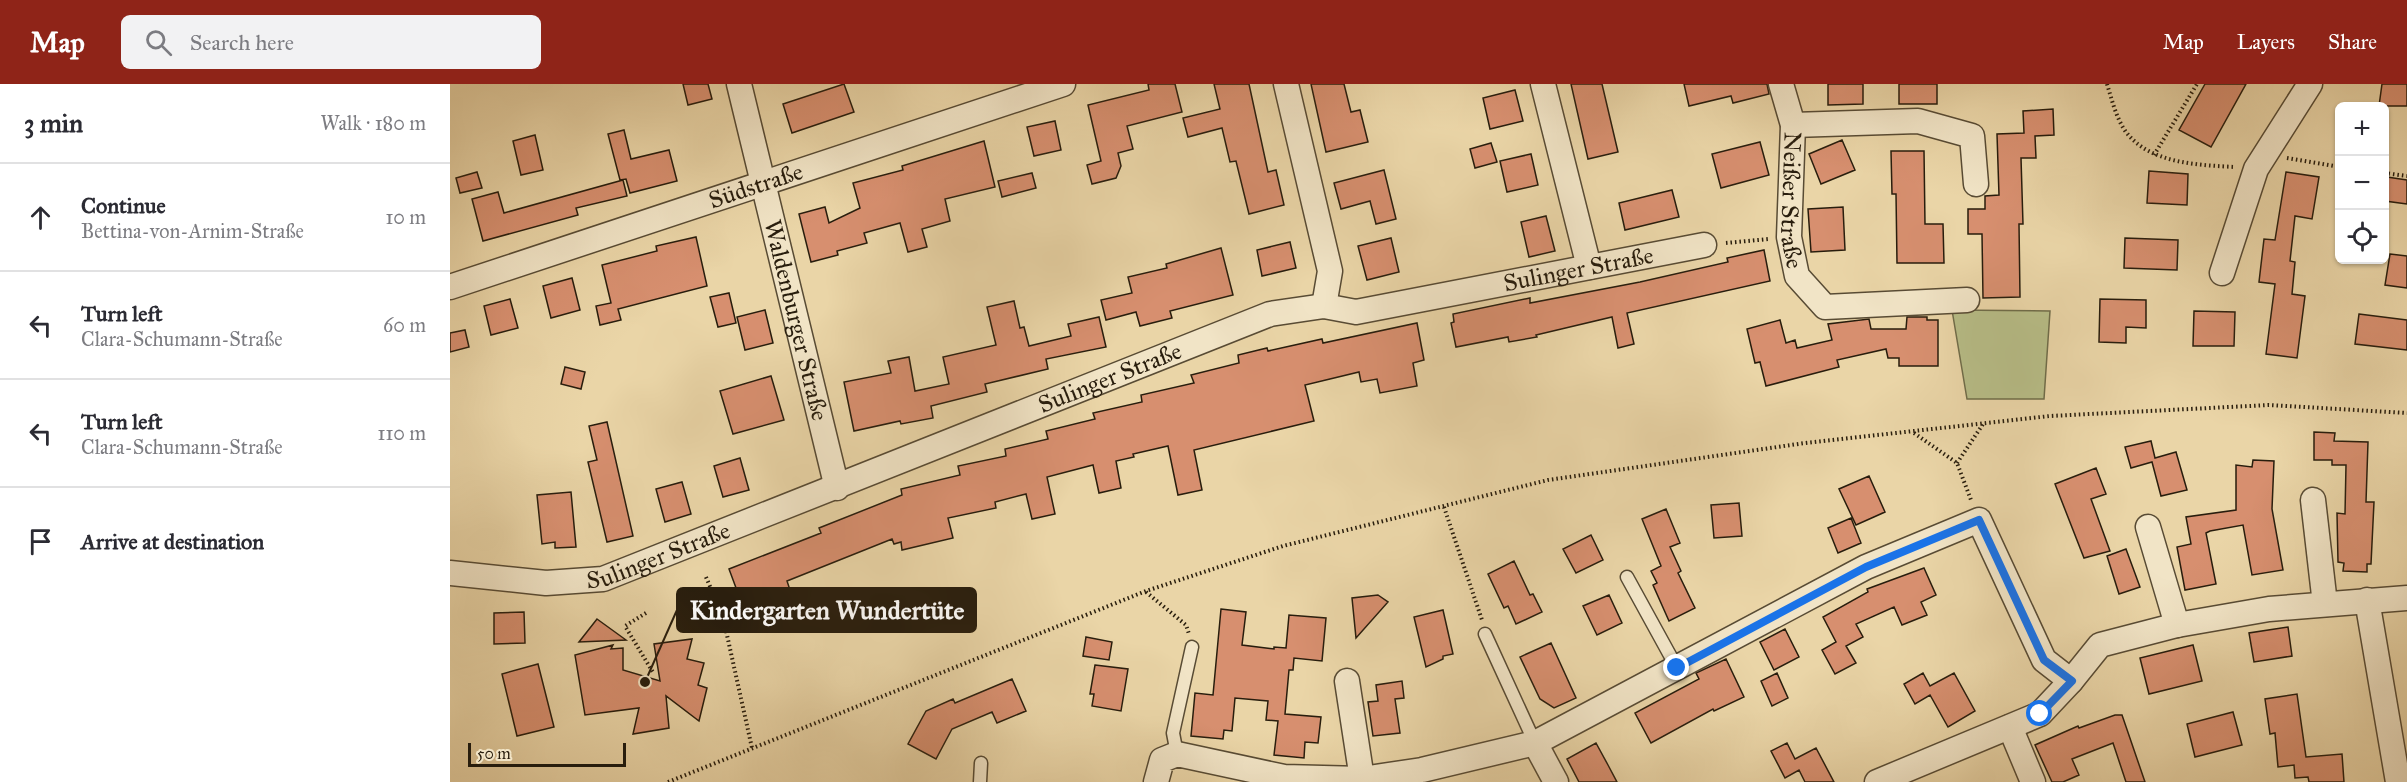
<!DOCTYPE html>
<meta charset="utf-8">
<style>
body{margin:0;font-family:"IM FELL Great Primer",serif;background:#f2f2f3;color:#2b2b33}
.controls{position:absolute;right:18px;top:18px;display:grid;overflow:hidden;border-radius:9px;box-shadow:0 2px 4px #0004}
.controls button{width:54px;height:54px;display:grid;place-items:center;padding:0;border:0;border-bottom:2px solid #e1e1e2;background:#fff;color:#2b2b33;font:30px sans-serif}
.scale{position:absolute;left:18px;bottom:15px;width:158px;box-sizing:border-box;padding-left:6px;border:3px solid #281d0d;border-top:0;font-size:16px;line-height:21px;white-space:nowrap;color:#281d0d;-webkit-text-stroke:4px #f1e4c6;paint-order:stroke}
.stop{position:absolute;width:18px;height:18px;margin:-14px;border:4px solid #1a73e8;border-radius:50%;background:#fff}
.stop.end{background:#1a73e8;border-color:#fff;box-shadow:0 2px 6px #0008}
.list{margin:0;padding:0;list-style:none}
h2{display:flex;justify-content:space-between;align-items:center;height:78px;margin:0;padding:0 24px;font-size:26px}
h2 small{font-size:20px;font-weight:400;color:#7c7c81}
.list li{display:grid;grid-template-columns:39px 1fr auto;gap:18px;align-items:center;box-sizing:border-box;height:108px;padding:0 24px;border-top:2px solid #e1e1e2}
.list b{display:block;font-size:22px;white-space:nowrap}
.list p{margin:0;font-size:20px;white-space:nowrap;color:#7c7c81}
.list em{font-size:20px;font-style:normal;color:#7c7c81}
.icon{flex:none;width:33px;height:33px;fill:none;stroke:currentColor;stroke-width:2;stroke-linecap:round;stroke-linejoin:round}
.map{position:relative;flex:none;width:1957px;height:698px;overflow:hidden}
header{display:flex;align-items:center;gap:36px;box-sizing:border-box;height:84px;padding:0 30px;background:#8f2418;color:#fff}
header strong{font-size:28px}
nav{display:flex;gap:33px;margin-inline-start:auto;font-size:21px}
.search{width:420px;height:54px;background:#f2f2f3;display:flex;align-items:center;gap:15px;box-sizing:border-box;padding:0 21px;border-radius:9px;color:#7c7c81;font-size:22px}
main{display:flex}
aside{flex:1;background:#fff}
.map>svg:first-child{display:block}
.green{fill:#b7bd87;stroke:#706d4a;stroke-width:1.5}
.building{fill:#d78f6f;stroke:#281d0d;stroke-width:1.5}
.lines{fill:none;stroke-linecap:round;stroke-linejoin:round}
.lane-casing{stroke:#584b34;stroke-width:15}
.street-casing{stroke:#584b34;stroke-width:27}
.path{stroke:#281d0d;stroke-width:4;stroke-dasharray:1.5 3;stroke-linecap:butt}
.lane{stroke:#f1e4c6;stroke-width:12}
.street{stroke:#f1e4c6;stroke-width:24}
.route{stroke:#1a73e8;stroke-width:8}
.labels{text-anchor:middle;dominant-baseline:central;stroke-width:4.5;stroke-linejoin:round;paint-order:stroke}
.street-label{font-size:24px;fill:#281d0d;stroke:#f1e4c6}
.leader{fill:none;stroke:#281d0d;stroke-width:2}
.callout-dot{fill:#281d0d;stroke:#f1e4c6;stroke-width:2}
.callout{fill:#281d0d;stroke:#281d0d;stroke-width:2}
.callout-label{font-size:26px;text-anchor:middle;font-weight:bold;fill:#fff}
</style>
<header>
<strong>Map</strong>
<div class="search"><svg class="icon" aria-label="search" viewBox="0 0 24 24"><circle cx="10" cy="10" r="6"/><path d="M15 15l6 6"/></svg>Search here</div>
<nav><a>Map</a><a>Layers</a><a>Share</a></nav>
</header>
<main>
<aside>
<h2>3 min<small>Walk · 180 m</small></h2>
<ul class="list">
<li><svg class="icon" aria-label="ahead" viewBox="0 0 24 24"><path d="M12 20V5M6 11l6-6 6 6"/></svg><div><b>Continue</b><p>Bettina-von-Arnim-Straße</p></div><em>10 m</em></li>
<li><svg class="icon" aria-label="left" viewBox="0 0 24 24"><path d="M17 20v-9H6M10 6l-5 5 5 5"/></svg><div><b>Turn left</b><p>Clara-Schumann-Straße</p></div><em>60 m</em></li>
<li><svg class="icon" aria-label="left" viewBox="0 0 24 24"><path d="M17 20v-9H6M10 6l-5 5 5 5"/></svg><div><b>Turn left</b><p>Clara-Schumann-Straße</p></div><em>110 m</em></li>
<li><svg class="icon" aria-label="arrive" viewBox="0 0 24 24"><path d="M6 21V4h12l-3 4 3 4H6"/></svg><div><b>Arrive at destination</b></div></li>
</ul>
</aside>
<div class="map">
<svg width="1957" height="698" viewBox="0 0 1957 698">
<rect width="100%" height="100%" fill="#ead5a7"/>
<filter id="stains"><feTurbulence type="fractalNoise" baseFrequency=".00333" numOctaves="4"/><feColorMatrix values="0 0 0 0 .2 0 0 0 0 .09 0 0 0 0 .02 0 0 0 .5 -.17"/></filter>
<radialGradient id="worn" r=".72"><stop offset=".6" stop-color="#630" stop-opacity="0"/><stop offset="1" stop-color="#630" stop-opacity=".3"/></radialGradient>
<path class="green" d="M1502 226 1600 227 1594 315H1517Z"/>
<path class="building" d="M233 0H258L262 15 238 21Z
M394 0 404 28 342 49 333 20Z
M698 0H725L732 28 677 42 683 65 668 69 671 82 666 94 642 100 637 81 651 77 638 21 699 6Z
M764 0H799L818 88 826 86 834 121 799 130 786 77 780 78 772 44 738 53 733 34 770 25Z
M861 0H894L901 28 910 26 918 58 876 68Z
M1121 0H1152L1168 68 1138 75Z
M1234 0H1317L1319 10 1283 19 1281 12 1239 22Z
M1378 0H1413V20L1378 21Z
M1449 0H1487V20H1449Z
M1755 0H1796L1761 63 1729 46Z
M1932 0H1957V22H1929Z
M1065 6 1073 37 1040 45 1033 14Z
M1603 25 1604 51 1585 52 1586 74H1571L1573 140H1569L1570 213 1533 214 1532 150H1518V125H1535V112L1549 111 1547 50 1574 49 1573 27Z
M605 37 611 66 584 72 577 43Z
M174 46 181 75 219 66 227 97 180 109 176 95 170 96 158 50Z
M85 51 93 86 71 91 63 57Z
M1392 56 1405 86 1371 100 1359 70Z
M534 57 545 103 495 115 500 137 472 145 477 163 458 168 450 139 414 149 417 159 387 167 388 171 361 178 349 130 375 123 379 139 410 124 403 99 453 86 452 82Z
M1310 58 1319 91 1271 104 1262 70Z
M1041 59 1047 78 1025 84 1020 65Z
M1441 67H1474L1475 140H1493L1494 179H1447L1446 110H1442Z
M1081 70 1088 101 1057 108 1050 77Z
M934 86 946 135 926 140 920 117 891 125 884 99Z
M1699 87 1738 90 1737 121 1697 119Z
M27 88 32 104 10 109 6 94Z
M1836 88 1869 93 1862 135 1845 132 1840 177 1845 178 1842 210 1855 212 1847 274 1816 270 1825 200 1809 198 1814 155 1825 156Z
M582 89 586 104 552 113 548 97Z
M1937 93 1957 96V120L1935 117Z
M173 96 177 112 126 124 128 131 33 157 22 115 48 108 54 129Z
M1222 106 1229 133 1175 146 1169 119Z
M1393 123 1395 166 1361 168 1358 125Z
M1096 132 1105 167 1079 173 1071 138Z
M246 153 257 202 168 225 171 236 150 241 146 222 161 219 152 181 207 167 206 162Z
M941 154 949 188 917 196 908 162Z
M1675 154 1728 156 1727 186 1674 184Z
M840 158 846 184 812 192 807 166Z
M771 164 783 211 720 227 722 234 690 242 686 228 656 236 651 216 682 209 678 193 717 184 716 180Z
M1314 166 1320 197 1177 229 1184 260 1168 264 1162 233 1086 251 1087 253 1059 258 1058 253 1006 263 1001 239 1004 238 1003 230 1080 214V219L1190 198 1278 178 1277 174Z
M1940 170 1957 172V204L1935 201Z
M122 194 130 226 101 234 93 202Z
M279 209 286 239 268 243 260 213Z
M60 215 68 244 41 251 34 222Z
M1650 215 1696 216V244L1676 243V259L1649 258Z
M564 217 570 244 574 243 579 262 621 252 618 240 649 233 656 263 596 275 598 285 535 300 537 308 481 322 483 334 451 340 450 337 404 347 394 298 441 289 438 277 459 273 465 307 499 300 493 273 546 261 537 223Z
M315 226 323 259 295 266 287 233Z
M1744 227 1785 228 1784 262H1743Z
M1909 230 1957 236V266L1905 260Z
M1457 233H1477V236H1488V282H1449V274H1438L1436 265 1387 276 1389 283 1316 302 1310 278 1305 279 1297 245 1330 236 1336 259 1345 256 1347 264 1382 256 1378 240 1419 235 1421 245H1456Z
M967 239 974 276 963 279 967 302 930 309 927 295 911 298 909 288 855 301 864 337 744 366 752 406 728 411 718 362 683 370 684 373 666 377 671 404 649 409 643 381 597 393 605 430 582 435 576 410 545 418 546 424 498 434 503 454 452 466 451 458 444 460 442 455 337 497 340 506 315 516 313 512 292 520 279 485 371 449 369 444 452 411 451 405 510 391 508 382 556 372 555 365 598 355 596 347 645 335 643 329 692 318 691 311 744 299 741 291 789 279 788 271 817 264 818 267 872 255 873 259Z
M15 246 19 263 0 268V249Z
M115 283 135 288 131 305 111 300Z
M321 292 334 336 283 350 270 307Z
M157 338 183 452 157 458 138 378 147 376 139 342Z
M1864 348 1885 349 1884 357 1918 358 1916 418H1924L1921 480H1917V488L1893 487 1894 479 1888 478 1887 429 1895 430 1896 381H1882V376H1864Z
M1701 357 1705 374 1726 368 1737 406 1711 412 1702 378 1681 384 1675 363Z
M290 374 299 406 273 413 264 382Z
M1803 376 1824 377 1822 425 1833 486 1802 491 1793 441 1760 447 1756 449 1766 500 1735 506 1727 463 1741 460 1736 433 1786 426V381L1802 383Z
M1646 384 1656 410 1641 415 1660 467 1634 474 1605 400Z
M1419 392 1435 428 1406 441 1389 405Z
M232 398 241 430 215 438 206 405Z
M121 408 126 463 105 464V458L92 460 87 411Z
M1289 419 1292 452 1264 454 1261 421Z
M1216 425 1230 459 1220 463 1231 487 1228 489 1245 524 1219 537 1203 501 1207 499 1201 487 1211 482 1192 435Z
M1401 434 1411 459 1388 469 1378 444Z
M1141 451 1153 476 1126 489 1113 465Z
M1676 465 1690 503 1669 510 1657 472Z
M1064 477 1080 511 1083 510 1092 528 1066 540 1058 522 1054 524 1038 490Z
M1474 484 1486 511 1471 518 1477 531 1452 541 1444 523 1406 540 1413 553 1396 562 1406 579 1385 590 1372 566 1386 558 1373 533 1418 508 1417 505Z
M928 511 938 518 906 554 902 514Z
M1159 511 1172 539 1147 551 1133 522Z
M771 525 796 528 792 561 824 565V563L836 564 839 531 876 534 872 577 844 574 843 586H839L835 630 871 633 868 659 855 658 854 674 824 671 828 637 816 636 818 617 785 614 782 647 774 646 773 655 741 652 745 609 763 611Z
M993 526 1003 570 993 572V575L976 583 964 533Z
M74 528 75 559 44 560V529Z
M147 535 176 556 129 558Z
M1838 543 1842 572 1804 578 1799 549Z
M1335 545 1349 573 1324 586 1310 558Z
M636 553 662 558 659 576 633 572Z
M242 555 237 575 254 579 248 601 257 604 249 637 216 612 219 644 183 650 189 624 135 631 125 571 163 561 161 565 173 564V586L210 597 204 560Z
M1101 559 1126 614 1104 624 1090 615 1070 573Z
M1743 561 1752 597 1699 610 1690 574Z
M1276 575 1294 613 1264 627 1263 625 1201 659 1185 629 1249 595 1246 589Z
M88 580 104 643 67 652 52 590Z
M645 581 678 585 671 627 642 622 644 610H640Z
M1327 589 1338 614 1322 622 1311 597Z
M1473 589 1480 602 1504 589 1525 627 1498 643 1480 611 1465 620 1454 600Z
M562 595 576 627 547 639 542 628 502 645 486 675 458 660 476 627 503 615 505 619Z
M952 597 954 614 945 615 950 649 923 652 918 618 928 617 926 601Z
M1847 610 1856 673 1892 670 1894 698H1859L1858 693 1845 694 1844 681 1828 683 1825 649 1820 650 1815 615Z
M1783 628 1792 661 1745 673 1737 640Z
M1665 631H1672L1695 698H1676L1663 659 1622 675 1629 691 1613 698H1602L1585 661 1628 642 1629 644Z
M1146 659 1158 681 1167 698H1129L1117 675Z
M1337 659 1345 675 1366 664 1384 698H1355L1349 686 1335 694 1321 667Z"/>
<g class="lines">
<g class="lane-casing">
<path id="lane" d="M1177 493 1227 584
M1035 550 1085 659
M727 670 723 649 742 563
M530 698 531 679"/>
</g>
<g class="street-casing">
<g id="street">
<path id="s1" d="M289 0 387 404"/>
<path d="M836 0 880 187 874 222"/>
<path d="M1093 0 1139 183"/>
<path id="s2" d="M1331 0 1343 41 1339 153 1347 192 1375 223 1517 216"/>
<path d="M1343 41 1468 37 1522 52 1526 100"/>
<path d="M1772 189 1806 85 1860 0"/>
<path id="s3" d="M0 203 613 0"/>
<path d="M1863 416 1875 520"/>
<path d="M1698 443 1727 541"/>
<path id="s4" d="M0 489 96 499 153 495 820 230 874 222 906 228 1254 161"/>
<path d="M1917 516 1948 698"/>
<path d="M897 597 912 695"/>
<path d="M1560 643 1583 698"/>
<path d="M1085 659 1106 698"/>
<path d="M706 698 712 676 727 670 834 693 912 695 972 686 1085 659 1416 483 1529 436 1594 576 1621 597"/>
<path d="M1427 698 1590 630 1621 597 1650 561 1727 541 1819 525 1957 514"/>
</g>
</g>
<path class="path" d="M1657 0C1662 16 1666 34 1676 48 1700 80 1749 81 1785 83
M1704 71 1747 0
M1837 74 1890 83
M1934 89 1957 92
M1276 159 1319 155
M1464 349 1507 379 1521 416
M1507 379 1533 340
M994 423 1032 536
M256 493 273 533 302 664
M696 508 736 541 739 550
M196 529 175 542 204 590
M218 698 696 507 833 462 1098 396 1355 359 1600 332 1819 321 1957 329"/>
<use href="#lane" class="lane"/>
<use href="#street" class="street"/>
</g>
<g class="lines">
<path class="route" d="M1227 584 1416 483 1529 436 1594 576 1622 597 1590 630"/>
</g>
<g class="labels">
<g class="street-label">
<text stroke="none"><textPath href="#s3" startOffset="322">Südstraße</textPath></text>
<text stroke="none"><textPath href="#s2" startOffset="118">Neißer Straße</textPath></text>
<text stroke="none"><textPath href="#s4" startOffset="1185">Sulinger Straße</textPath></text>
<text stroke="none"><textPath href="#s1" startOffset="243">Waldenburger Straße</textPath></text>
<text stroke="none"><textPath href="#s4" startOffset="699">Sulinger Straße</textPath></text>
<text stroke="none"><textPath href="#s4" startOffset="213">Sulinger Straße</textPath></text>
</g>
</g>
<path class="leader" d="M195 598L227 526"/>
<circle class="callout-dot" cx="195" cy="598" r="6"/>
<rect class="callout" x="227" y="504" width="299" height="44" rx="6"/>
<g class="callout-label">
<text x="377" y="535">Kindergarten Wundertüte</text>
</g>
<rect width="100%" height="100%" filter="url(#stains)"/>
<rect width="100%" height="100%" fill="url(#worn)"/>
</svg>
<div class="controls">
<button>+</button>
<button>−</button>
<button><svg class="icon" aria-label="locate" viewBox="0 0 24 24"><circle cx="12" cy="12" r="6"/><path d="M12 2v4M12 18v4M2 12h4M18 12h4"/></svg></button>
</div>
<div class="scale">50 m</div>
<div class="stop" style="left:1590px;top:630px"></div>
<div class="stop end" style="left:1227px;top:584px"></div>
</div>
</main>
